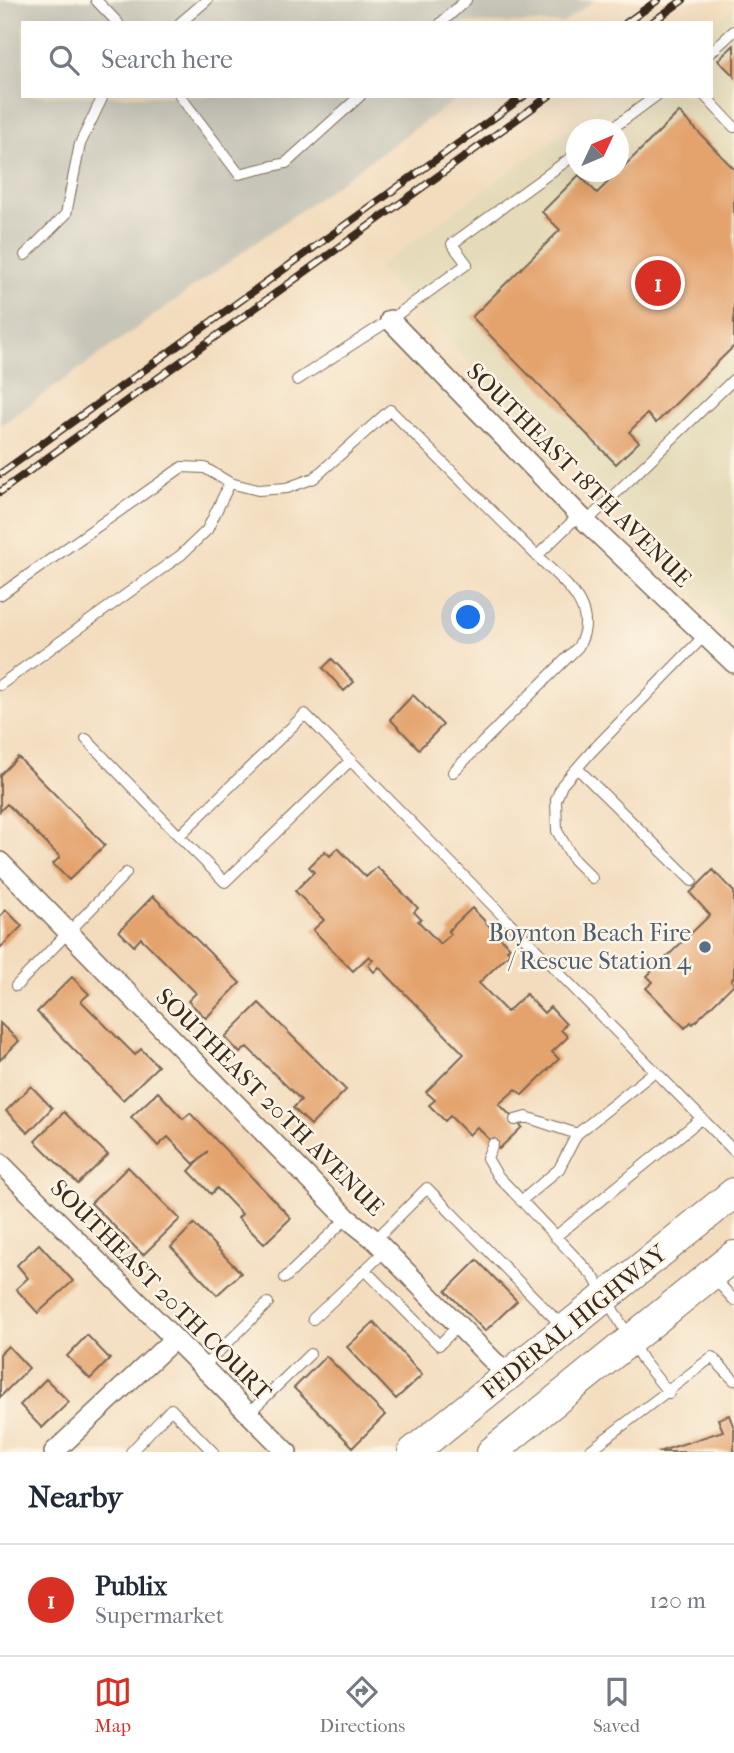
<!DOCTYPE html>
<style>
body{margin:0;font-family:"IM FELL French Canon",serif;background:#f6f6f7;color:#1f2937}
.compass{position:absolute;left:566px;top:119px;width:63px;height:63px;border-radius:50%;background:#fff;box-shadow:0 7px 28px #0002;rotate:46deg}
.you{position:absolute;left:469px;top:618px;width:24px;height:24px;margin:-18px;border:5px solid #fff;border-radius:50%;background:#1a73e8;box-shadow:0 0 0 10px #1a73e833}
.badge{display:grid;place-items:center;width:46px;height:46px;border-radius:50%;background:#d93025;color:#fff;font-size:23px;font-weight:700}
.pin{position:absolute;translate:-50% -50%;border:4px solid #fff;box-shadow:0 2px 7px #0006}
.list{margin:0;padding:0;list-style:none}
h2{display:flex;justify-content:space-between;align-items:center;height:91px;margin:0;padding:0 28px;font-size:30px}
h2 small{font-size:23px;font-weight:400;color:#747a83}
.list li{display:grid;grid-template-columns:46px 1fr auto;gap:21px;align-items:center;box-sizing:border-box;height:112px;padding:0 28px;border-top:2px solid #e0e1e3}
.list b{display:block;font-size:26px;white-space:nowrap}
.list p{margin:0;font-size:23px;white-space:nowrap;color:#747a83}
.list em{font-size:23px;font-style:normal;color:#747a83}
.icon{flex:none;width:38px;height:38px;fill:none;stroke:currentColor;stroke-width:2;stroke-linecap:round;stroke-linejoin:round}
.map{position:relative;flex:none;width:734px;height:1452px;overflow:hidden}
.search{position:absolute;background:#fff;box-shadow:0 7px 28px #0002;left:21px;right:21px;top:21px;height:77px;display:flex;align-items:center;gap:18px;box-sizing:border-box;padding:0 24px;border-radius:0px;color:#747a83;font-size:26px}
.sheet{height:203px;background:#fff}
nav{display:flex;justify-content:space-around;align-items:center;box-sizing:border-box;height:98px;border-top:2px solid #e0e1e3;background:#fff;font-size:19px;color:#747a83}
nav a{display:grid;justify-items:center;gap:4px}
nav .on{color:#d93025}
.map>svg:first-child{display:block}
.built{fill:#e5dbba;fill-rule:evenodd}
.industrial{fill:#c7c5b8}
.building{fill:#e4a36d}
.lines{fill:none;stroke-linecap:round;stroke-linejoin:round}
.lane-casing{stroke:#7b6856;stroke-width:12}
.street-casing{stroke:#7b6856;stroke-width:22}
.primary-casing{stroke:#7b6856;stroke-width:32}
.lane{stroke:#fff;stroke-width:10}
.street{stroke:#fff;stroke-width:19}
.primary{stroke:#fff;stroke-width:30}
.rail-casing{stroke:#3b2a1e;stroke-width:8}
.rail{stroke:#fcf5e5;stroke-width:5;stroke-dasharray:16;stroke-linecap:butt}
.service-dot{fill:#5c6f8a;stroke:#fcf5e5;stroke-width:2.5}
.labels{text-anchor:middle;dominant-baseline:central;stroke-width:5;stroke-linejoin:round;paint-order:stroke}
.street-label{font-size:24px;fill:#3b2a1e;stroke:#fcf5e5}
.service-label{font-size:24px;fill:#4e5e75;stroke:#fcf5e5;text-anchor:end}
</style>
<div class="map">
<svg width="734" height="1452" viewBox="0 0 734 1452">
<rect width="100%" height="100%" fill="#fcf5e5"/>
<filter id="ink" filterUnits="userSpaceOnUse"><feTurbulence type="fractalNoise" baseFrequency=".0143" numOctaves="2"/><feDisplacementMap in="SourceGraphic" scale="14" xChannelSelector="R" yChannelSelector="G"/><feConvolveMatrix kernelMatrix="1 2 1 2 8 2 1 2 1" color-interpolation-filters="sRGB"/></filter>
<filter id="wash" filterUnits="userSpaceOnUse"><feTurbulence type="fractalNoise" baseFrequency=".00686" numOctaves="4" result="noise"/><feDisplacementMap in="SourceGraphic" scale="28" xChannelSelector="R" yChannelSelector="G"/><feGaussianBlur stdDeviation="1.57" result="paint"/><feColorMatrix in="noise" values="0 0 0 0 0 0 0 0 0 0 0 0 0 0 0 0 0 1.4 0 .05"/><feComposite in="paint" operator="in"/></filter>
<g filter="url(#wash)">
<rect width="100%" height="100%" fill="#f3dcbd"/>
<path class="built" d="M734 8V631L377 268 613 96H711V25ZM576 130H618V172H576Z"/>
<path class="industrial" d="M0 0H595L563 23H23V96H460L0 426Z"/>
<g id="blocks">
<path class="building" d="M734 45V76L718 60Z
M679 112 734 169V346L656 423 647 414 629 432 639 442 616 464 472 317 560 230 542 212 579 175 597 193Z
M332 659 354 682 344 691 323 668Z
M413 695 443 725 419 749 390 719Z
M18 757 105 845 69 880 53 864 60 857 7 804 0 811V775Z
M338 848 366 877 377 867 418 908 414 912 421 919 418 921 440 944 451 934 448 931 472 908 510 947 507 950 510 953 479 983 507 1012 526 994 544 1013 550 1007 566 1024 561 1030 568 1037 552 1052 559 1059 522 1095 516 1089 499 1104 522 1127 499 1149 477 1127 469 1135 450 1116 445 1121 429 1105 435 1100 426 1092 464 1054 379 967 374 972 368 965 373 960 369 956 353 971 313 930 324 920 295 891 314 872 309 867 325 851 330 856Z
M713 870 734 892V977L731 980 734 984 693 1024 691 1022 685 1028 646 988 653 982 647 976 710 915 690 893Z
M153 896 240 983 206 1018 188 1001 196 993 141 938 134 946 119 931Z
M6 910 22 926 0 948V916Z
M72 977 89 994 81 1001 135 1055 141 1049 158 1066 123 1100 37 1012Z
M259 1003 346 1090 311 1125 293 1108 301 1100 247 1047 240 1053 225 1037Z
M0 1023 19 1041 0 1060Z
M31 1086 52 1108 28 1133 6 1111Z
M158 1092 183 1119 190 1113 291 1218 264 1244 238 1218 242 1214 217 1188 211 1194 189 1171 208 1151 194 1164 168 1137 158 1146 131 1117Z
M64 1112 108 1155 78 1184 35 1141Z
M128 1167 180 1219 143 1255 91 1203Z
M194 1224 241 1273 217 1295 171 1247Z
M39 1244 73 1281 38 1313 16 1289 28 1278 17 1265Z
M477 1260 517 1301 485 1331 446 1291Z
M374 1322 422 1375 396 1399 347 1347Z
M87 1335 110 1359 90 1379 67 1356Z
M8 1346 29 1368 0 1397V1354Z
M326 1356 385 1415 353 1447 294 1388Z
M46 1379 69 1402 42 1428 20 1405Z
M729 1415 734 1428V1452H658L723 1431 718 1419Z"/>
</g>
</g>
<g filter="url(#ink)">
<use href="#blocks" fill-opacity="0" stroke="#7b6856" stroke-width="2"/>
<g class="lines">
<g class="lane-casing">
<path id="lane" d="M96 0 118 23
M180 23 207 0
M441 23 466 0
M711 52 734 31
M180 96 239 174 286 163 360 96
M705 96 734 127
M610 130 656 96
M25 255 66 214 80 144 103 96
M297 380 390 320 467 264 452 244 576 154
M586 522 734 379
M0 595 182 467 205 468 230 483 258 490 287 488 314 478 390 410 537 556 579 515
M0 685 181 555 207 530 230 483
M86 739 179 836 305 714 655 1071
M577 768 692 881
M453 772 578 647C601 608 563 582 537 556
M179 836 225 882 351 760
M592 878 574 860 557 831 556 800 562 785 592 751 705 635
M16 986 126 873
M515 1120 526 1117 577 1134 655 1071 734 1151
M493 1144 487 1158 497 1175 593 1276 643 1361 669 1393
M521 1201 559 1169 577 1134
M555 1237 702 1118
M375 1240 427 1188 564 1328
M365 1270 439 1345 459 1325
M713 1277 734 1300
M285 1278 347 1218
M313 1319 386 1250
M202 1368 268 1303
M248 1414 310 1354
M131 1452 171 1409 213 1452
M588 1452 712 1357 734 1380"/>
</g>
<g class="street-casing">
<path id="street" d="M390 320 586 522 734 663
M0 862 347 1218 375 1240 508 1376
M0 1163 287 1452
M54 1452 174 1339"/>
</g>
<g class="primary-casing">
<path id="primary" d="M413 1452 734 1193
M492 1452 734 1256"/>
</g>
<use href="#lane" class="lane"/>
<use href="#street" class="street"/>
<use href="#primary" class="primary"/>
<g class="rail-casing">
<path id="rail" d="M626 23 658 0
M651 23 683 0
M0 474 524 96
M0 492 549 96"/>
</g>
<use href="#rail" class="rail"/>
</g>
</g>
<circle class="service-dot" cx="705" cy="947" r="7"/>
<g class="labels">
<g class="street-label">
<text transform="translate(579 475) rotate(45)">SOUTHEAST 18TH AVENUE</text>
<text transform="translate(270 1102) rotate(45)">SOUTHEAST 20TH AVENUE</text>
<text transform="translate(161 1290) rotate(45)">SOUTHEAST 20TH COURT</text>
<text transform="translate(574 1322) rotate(-39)">FEDERAL HIGHWAY</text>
</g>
<g class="service-label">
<text x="691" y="933">Boynton Beach Fire<tspan x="691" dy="28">/ Rescue Station 4</tspan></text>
</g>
</g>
</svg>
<svg class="compass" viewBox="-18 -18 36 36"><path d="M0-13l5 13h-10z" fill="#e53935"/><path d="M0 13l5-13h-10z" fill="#747a83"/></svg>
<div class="you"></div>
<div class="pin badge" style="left:658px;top:283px">1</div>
<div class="search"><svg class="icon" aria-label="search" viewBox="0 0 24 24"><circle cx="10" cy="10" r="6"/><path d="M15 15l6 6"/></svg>Search here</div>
</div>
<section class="sheet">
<h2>Nearby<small></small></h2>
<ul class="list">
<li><span class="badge">1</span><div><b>Publix</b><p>Supermarket</p></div><em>120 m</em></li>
</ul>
</section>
<nav>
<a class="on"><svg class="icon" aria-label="map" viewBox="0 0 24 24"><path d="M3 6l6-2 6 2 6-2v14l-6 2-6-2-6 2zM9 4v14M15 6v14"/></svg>Map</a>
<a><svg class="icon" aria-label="directions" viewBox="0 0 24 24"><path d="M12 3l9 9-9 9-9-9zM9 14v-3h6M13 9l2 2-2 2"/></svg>Directions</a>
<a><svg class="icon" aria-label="saved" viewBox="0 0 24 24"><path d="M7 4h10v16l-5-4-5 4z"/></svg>Saved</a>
</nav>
